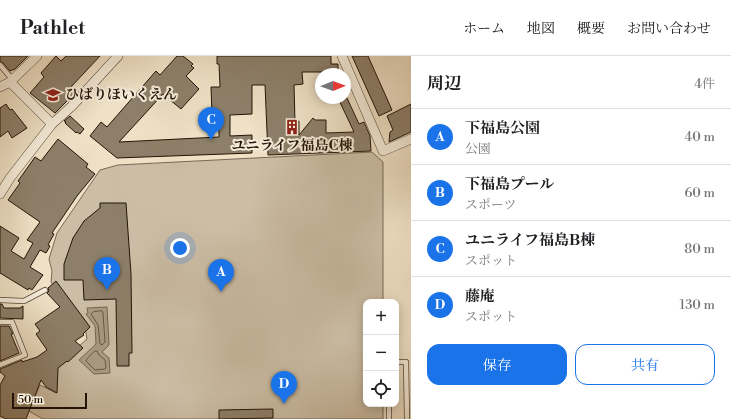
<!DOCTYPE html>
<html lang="ja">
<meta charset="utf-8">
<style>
body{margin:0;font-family:"Libre Bodoni","Noto Serif JP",serif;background:#f6f6f6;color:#202124}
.controls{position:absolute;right:12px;bottom:12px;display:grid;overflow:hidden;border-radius:8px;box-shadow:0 2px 10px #0003}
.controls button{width:36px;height:36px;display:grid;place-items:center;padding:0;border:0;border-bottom:1px solid #e0e0e0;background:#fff;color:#202124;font:20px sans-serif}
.compass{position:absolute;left:315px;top:12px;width:36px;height:36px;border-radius:50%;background:#fff;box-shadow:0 2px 10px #0003;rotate:89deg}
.scale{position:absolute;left:12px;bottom:10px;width:75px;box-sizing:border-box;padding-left:4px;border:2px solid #231407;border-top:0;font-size:11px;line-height:14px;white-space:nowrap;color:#231407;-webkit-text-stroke:3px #f5ecda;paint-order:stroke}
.you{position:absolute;left:180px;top:192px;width:14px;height:14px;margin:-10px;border:3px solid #fff;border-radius:50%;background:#1a73e8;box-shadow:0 0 0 6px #1a73e833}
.badge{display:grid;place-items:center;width:26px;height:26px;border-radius:50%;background:#1a73e8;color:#fff;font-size:13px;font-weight:700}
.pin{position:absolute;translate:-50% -33px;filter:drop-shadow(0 1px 2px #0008)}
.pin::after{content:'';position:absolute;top:21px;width:14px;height:12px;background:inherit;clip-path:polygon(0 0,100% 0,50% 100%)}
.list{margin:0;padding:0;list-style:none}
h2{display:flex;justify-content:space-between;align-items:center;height:52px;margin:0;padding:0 16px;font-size:17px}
h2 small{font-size:13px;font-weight:400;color:#757577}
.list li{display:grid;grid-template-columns:26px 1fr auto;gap:12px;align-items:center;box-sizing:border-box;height:56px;padding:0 16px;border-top:1px solid #e0e0e0}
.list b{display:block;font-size:15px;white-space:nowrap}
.list p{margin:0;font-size:13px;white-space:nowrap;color:#757577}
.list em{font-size:13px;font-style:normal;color:#757577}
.actions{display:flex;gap:8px;padding:12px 16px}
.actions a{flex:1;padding:9px 0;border:1px solid #1a73e8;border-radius:12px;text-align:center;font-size:14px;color:#1a73e8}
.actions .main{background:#1a73e8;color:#fff}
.icon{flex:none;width:22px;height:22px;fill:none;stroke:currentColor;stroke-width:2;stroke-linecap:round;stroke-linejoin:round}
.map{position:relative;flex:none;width:411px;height:363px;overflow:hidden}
header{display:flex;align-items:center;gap:24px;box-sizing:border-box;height:56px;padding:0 20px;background:#fff;border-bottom:1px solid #e0e0e0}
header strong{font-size:19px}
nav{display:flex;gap:22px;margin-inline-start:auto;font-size:14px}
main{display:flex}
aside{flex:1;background:#fff}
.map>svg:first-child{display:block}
.green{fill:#ccbea6;stroke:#786956}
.water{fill:#aa9b85;stroke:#746553}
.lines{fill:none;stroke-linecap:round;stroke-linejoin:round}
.shore{stroke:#665846;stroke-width:1}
.building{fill:#8d7f6a;stroke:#231407}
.lane-casing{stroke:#564737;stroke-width:6}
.street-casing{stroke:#564737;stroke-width:10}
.lane{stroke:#f5ecda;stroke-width:4.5}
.street{stroke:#f5ecda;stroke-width:9}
.labels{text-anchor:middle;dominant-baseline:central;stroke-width:4;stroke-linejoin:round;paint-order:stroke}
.poi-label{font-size:14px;font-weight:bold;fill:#231407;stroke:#f5ecda;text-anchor:start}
</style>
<header>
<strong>Pathlet</strong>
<nav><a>ホーム</a><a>地図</a><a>概要</a><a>お問い合わせ</a></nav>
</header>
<main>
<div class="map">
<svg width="411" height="363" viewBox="0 0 411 363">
<rect width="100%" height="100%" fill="#efe1c6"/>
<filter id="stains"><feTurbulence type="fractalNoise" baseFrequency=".005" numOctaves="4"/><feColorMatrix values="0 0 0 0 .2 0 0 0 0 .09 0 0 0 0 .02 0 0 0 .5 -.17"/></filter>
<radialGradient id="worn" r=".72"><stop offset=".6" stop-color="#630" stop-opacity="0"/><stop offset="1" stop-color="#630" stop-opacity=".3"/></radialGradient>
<path class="green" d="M372 96 383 106V246H366V348H383V363H43L29 355 40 329 56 337 57 310 87 283 85 271 51 226 52 215 49 203 57 177 100 114 118 109Z"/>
<path class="water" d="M107 251 109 289 102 296 109 302 110 317 94 318 79 304 96 288 95 270 86 258 88 257 87 252Z"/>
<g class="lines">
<path class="shore" d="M102 255 103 257 105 286 102 289 100 288 98 269 91 258 93 256Z
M95 295H97L99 299 105 304 106 312 105 313 95 314 86 305 87 303Z"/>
</g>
<path class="building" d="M0 0H28L15 13 10 15 3 7 0 5Z
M56 0 61 5 66 0H100L70 32 75 37 55 57 30 37 44 21 41 17Z
M177 0H183L193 8 191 10 194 12 186 20 199 33 181 53 163 38 119 86 219 81V59H212L211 31H220L219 8H217V0H331V8H338V18H329V16H302L303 28 294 29 295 66 299 65V79L313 62 315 64H326V77L354 76 338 42H347L359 68 364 66 370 80 371 95 268 99 265 29H252V58L230 59V80L252 79V97L117 102 90 80 101 66 107 71 156 15 160 19Z
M352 0H368L392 54 379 60Z
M6 48 10 54 12 53 27 72 12 82 8 75 0 81V52Z
M411 48V76L389 86 390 76 393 74 387 60Z
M70 60 84 73 80 78 77 76 76 77 65 67 66 66 64 65Z
M58 83 88 108 86 111 95 118 77 140 52 177 54 178 48 189 50 190 46 197 40 194 30 211 43 219 32 234 29 232 28 234 0 217V170L19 182 11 195 24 203 33 187 27 184 40 166 8 144 20 127 18 125 35 101 41 105Z
M100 147H126L131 218 132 297H129V310H117L116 243 84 244 83 224H64V208L73 182 84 165 100 152Z
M56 225 90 271 83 278 84 279 75 285 83 292 68 306 67 305 58 312 57 337 46 331 41 324 26 363H6L0 360V329L5 320 0 316V313L22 304V306L37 301 47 294 36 278 40 275 35 268 60 251 47 237 49 235 48 232Z
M0 248H2L4 252H20L23 250V263L0 262Z
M0 270H9L13 278H11L19 297 0 305Z
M273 353V362L219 363V354Z"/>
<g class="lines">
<g class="lane-casing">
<path id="lane" d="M0 9 12 23
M0 244 24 245 45 234
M0 266H12L25 299 0 309
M396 306H406L407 363
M389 348V363"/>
</g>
<g class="street-casing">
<path id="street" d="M342 0 383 95 411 83
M10 26 52 68
M0 31 10 26 37 0
M0 138 10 122 52 68 72 50 118 0"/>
</g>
<use href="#lane" class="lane"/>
<use href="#street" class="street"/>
</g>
<defs>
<g id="school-bare" transform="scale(1.2)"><path d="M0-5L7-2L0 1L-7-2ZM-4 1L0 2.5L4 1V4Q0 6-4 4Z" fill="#8f2418" stroke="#f5ecda" stroke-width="2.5" paint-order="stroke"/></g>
<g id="building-bare" transform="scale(1.2)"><path d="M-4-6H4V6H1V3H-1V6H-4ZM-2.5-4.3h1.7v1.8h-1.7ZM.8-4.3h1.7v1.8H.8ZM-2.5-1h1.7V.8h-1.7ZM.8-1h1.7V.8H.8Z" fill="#8f2418" stroke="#f5ecda" stroke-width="2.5" paint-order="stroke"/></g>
</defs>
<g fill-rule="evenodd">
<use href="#school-bare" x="53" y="39"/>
<use href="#building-bare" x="292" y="71"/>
</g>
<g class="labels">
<g class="poi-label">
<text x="65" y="39">ひばりほいくえん</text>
<text x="292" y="90" text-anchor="middle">ユニライフ福島C棟</text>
</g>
</g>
<rect width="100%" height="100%" filter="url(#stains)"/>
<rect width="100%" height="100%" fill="url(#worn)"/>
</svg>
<div class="controls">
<button>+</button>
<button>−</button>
<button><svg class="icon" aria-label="locate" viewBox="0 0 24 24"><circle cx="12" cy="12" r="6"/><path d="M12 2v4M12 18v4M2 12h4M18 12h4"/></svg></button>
</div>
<svg class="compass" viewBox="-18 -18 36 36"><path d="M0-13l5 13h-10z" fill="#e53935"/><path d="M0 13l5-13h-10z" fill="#757577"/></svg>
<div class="scale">50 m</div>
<div class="you"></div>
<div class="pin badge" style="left:221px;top:236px">A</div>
<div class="pin badge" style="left:107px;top:234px">B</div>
<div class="pin badge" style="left:211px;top:84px">C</div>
<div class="pin badge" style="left:284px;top:348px">D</div>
</div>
<aside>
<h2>周辺<small>4件</small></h2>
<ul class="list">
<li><span class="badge">A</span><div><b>下福島公園</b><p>公園</p></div><em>40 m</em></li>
<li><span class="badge">B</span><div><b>下福島プール</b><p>スポーツ</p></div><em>60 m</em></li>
<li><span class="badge">C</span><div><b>ユニライフ福島B棟</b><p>スポット</p></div><em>80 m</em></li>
<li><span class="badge">D</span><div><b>藤庵</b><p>スポット</p></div><em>130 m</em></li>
</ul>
<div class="actions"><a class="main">保存</a><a>共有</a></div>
</aside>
</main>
